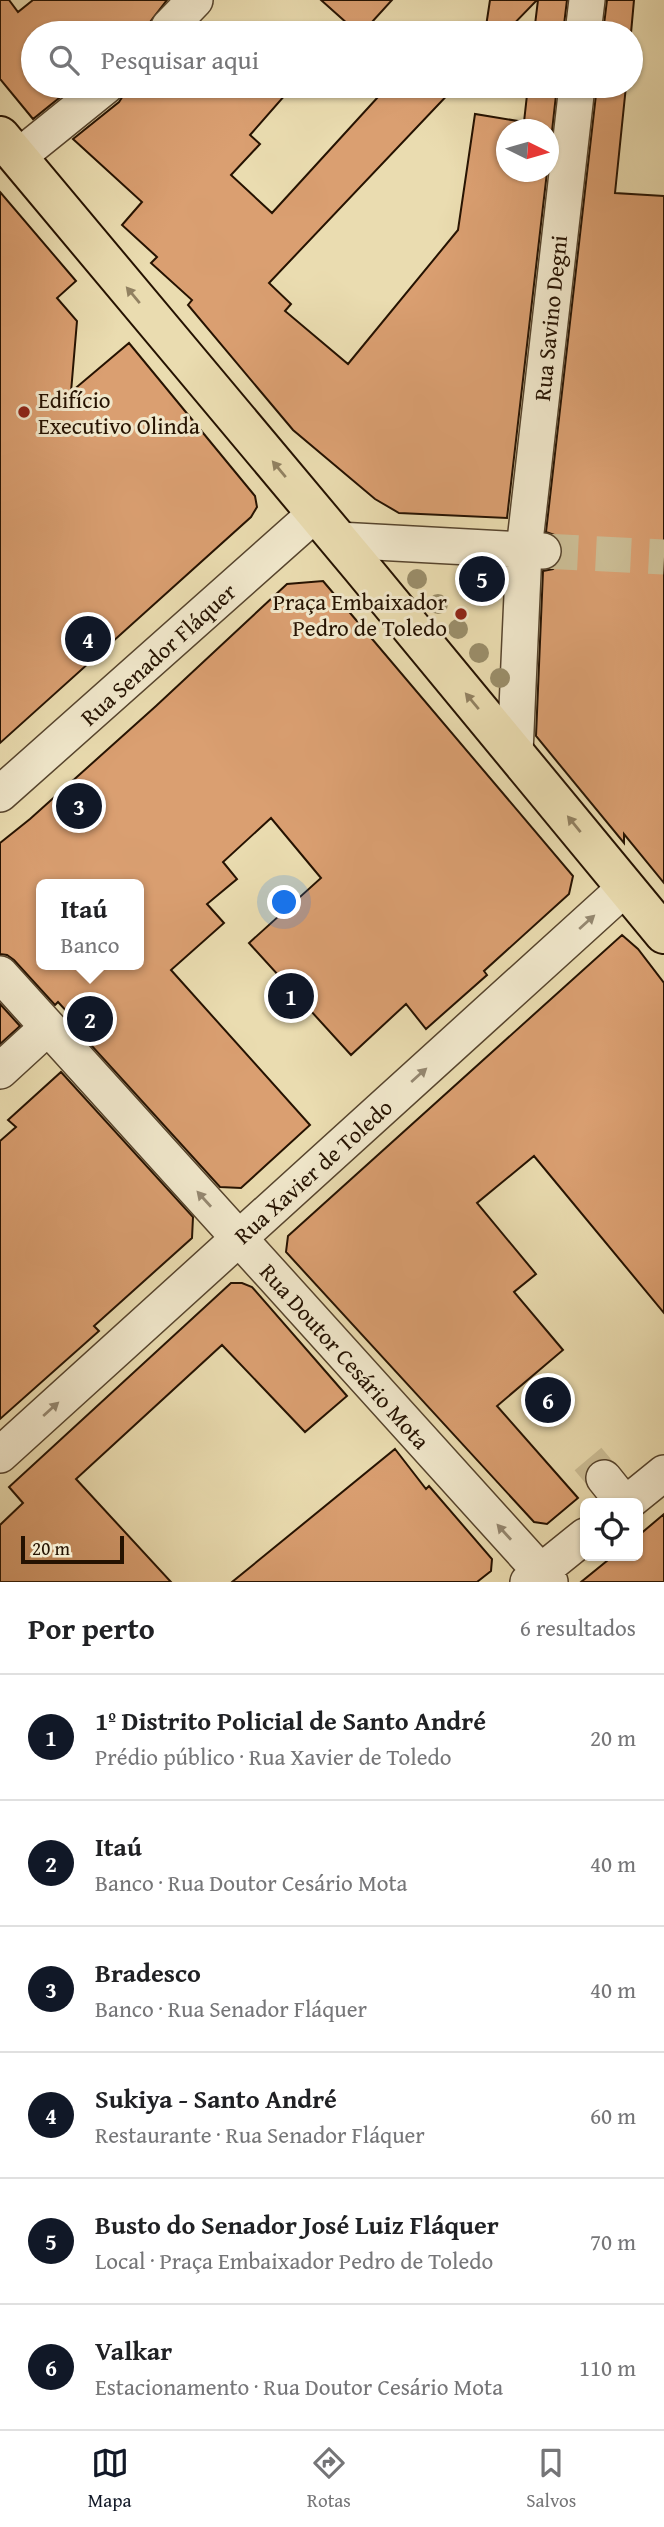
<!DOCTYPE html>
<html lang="pt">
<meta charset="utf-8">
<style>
body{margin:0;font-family:"Gentium Book Plus",serif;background:#f2f2f2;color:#202124}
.controls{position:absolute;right:21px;bottom:21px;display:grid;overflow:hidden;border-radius:10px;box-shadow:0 2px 5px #0004}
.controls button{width:63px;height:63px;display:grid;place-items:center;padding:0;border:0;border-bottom:2px solid #e0e0e0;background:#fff;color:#202124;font:35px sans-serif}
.compass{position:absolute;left:496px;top:119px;width:63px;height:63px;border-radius:50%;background:#fff;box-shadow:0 2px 5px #0004;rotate:95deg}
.scale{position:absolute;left:21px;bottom:18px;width:103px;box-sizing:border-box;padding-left:7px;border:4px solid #251201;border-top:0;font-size:19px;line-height:24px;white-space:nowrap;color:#251201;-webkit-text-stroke:5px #f1e8cc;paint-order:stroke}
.you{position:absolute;left:285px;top:903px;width:24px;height:24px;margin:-18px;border:5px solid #fff;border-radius:50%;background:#1a73e8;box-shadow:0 0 0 10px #1a73e833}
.badge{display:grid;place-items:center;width:46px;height:46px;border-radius:50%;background:#111827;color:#fff;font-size:23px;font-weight:700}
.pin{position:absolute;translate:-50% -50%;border:4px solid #fff;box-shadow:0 2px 7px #0006}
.popup{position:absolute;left:36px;top:879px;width:108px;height:91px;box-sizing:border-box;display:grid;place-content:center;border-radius:10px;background:#fff;filter:drop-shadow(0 2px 5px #0005);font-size:23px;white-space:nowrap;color:#757577}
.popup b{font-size:26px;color:#202124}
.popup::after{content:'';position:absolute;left:50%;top:100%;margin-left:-14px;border:14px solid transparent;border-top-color:#fff}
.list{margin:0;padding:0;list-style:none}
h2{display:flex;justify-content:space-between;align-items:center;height:91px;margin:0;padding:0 28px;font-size:30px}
h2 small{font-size:23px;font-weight:400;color:#757577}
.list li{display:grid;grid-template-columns:46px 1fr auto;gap:21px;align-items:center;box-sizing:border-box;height:126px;padding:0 28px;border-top:2px solid #e0e0e0}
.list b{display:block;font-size:26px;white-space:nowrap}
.list p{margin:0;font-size:23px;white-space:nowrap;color:#757577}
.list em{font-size:23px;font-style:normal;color:#757577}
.icon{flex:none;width:38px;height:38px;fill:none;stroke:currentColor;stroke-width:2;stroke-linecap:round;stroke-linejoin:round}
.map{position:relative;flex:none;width:664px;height:1582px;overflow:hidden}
.search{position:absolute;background:#fff;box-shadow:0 2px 5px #0004;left:21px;right:21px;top:21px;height:77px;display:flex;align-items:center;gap:18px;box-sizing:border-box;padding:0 24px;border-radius:38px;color:#757577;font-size:26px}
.sheet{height:847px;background:#fff}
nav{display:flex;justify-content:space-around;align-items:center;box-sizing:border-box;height:98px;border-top:2px solid #e0e0e0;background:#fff;font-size:19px;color:#757577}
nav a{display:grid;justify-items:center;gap:4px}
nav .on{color:#111827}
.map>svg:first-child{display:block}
.building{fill:#da9f71;stroke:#251201;stroke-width:2;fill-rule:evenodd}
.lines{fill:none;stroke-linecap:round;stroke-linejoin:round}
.minor-tunnel{stroke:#ccbe96;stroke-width:35;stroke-dasharray:35 18;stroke-linecap:butt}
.minor-casing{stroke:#56442d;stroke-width:38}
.major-casing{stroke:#251201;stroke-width:42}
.minor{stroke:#f1e8cc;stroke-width:35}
.major{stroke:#eadcb0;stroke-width:38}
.tree{fill:#9a8e6a}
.oneway{fill:#918161}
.oneway2{fill:#958871}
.poi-dot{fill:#8f2418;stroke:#f1e8cc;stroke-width:2.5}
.labels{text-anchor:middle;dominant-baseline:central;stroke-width:6;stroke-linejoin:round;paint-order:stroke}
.street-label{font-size:23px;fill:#251201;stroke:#f1e8cc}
.poi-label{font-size:23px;fill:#251201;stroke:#f1e8cc;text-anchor:start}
</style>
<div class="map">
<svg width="664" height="1582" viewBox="0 0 664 1582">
<rect width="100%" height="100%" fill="#eadcb0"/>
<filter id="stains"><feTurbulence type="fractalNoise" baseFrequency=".00286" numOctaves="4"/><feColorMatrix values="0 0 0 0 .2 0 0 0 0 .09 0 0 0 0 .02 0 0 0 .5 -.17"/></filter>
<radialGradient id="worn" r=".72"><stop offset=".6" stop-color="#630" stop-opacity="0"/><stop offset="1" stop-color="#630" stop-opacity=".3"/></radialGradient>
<path class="building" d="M0 0H9L18 12 33 0H167L150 22V33H33V86H74L33 119 0 79Z
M321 0H392L362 33H358Z
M490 0H537L505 33H485Z
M538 0H567L563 33H534Z
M607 0H634L631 33H603Z
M126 86H293L250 135 260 144 231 175 272 213 388 86H456L269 283 291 304 285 311 348 364 458 230 475 114 524 122 528 86H557L549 158V130H507V172H547L507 518 399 513 375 499 293 430 188 305 192 300 151 263 157 257 122 225 142 202 73 139 119 102 124 94Z
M597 86H626L615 193 664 196V883L624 834V843L536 736 543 571 553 569 559 563 563 553 561 541 555 535 546 532Z
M0 192 76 281 57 298 77 321 71 392 129 343 255 496 257 507 251 517 0 743Z
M323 581 573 876 569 894 484 971 487 975 426 1029 406 1004 351 1055 249 943 321 878 271 818 223 862 237 879 207 904 224 923 171 970 310 1125 241 1188 220 1187 91 1045 95 1042 58 1002 55 1005 14 960 7 955 0 954V843L30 819 156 706 287 584ZM41 884H139V965H41Z
M622 935 638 949 664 983V1313L534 1156 477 1203 536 1274 514 1292 563 1350 497 1406 578 1498 547 1524 534 1522 286 1252 288 1236Z
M0 1004 20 1026 0 1044Z
M61 1072 193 1217 192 1238 94 1326 99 1331 0 1419V1141L16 1127 8 1120Z
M231 1283H242L252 1287 347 1396 305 1432 222 1345 76 1479 171 1582H0V1525L23 1503 9 1487Z
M395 1449 426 1489 429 1486 492 1559 491 1571 477 1582H232Z
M664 1514V1582H581L613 1556H638V1536Z"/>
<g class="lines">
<path class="minor-tunnel" d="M543 551 664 557
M588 1459 604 1478"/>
<g class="minor-casing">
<path id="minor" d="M169 27 195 0
M583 33 587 0
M18 157 106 86
M338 540 543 551
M515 753 524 550 577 86
M0 794 316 513
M0 974 550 1582
M0 1071 48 1027
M0 1455 626 887
M604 1478 624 1503
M627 1503 664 1473
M528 1582 585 1536"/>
</g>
<g class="major-casing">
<path id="major" d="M0 136 361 567 664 934"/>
</g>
<use href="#minor" class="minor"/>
<use href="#major" class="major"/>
</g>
<g class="tree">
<circle cx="417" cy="579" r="10"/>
<circle cx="438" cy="604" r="10"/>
<circle cx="458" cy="629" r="10"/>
<circle cx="479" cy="653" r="10"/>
<circle cx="500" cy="678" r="10"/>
</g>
<defs><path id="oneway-solid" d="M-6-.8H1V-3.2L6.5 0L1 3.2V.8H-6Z" transform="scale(1.75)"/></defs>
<g class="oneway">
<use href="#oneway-solid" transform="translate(133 295) rotate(-130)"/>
<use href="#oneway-solid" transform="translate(279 469) rotate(-130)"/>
<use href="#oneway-solid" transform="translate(472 701) rotate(-130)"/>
<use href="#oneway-solid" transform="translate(574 824) rotate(-129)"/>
</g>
<g class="oneway2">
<use href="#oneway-solid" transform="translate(587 922) rotate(-42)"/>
<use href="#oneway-solid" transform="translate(419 1075) rotate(-42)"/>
<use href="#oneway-solid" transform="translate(204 1199) rotate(-132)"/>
<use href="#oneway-solid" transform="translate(51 1409) rotate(-42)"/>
<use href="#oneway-solid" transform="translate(504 1532) rotate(-132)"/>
</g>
<g class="poi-dot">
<circle cx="24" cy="412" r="7"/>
<circle cx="461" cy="614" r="7"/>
</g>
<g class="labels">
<g class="street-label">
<text transform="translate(550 318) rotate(-84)">Rua Savino Degni</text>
<text transform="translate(158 654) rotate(-42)">Rua Senador Fláquer</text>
<text transform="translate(313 1171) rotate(-42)">Rua Xavier de Toledo</text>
<text transform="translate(345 1356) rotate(48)">Rua Doutor Cesário Mota</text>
</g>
<g class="poi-label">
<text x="38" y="399">Edifício<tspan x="38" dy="26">Executivo Olinda</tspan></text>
<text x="447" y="601" text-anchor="end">Praça Embaixador<tspan x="447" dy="26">Pedro de Toledo</tspan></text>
</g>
</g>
<rect width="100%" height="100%" filter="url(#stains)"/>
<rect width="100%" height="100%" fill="url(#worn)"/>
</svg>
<div class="controls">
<button><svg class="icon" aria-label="locate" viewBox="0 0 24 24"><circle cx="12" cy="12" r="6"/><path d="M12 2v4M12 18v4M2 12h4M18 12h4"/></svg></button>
</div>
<svg class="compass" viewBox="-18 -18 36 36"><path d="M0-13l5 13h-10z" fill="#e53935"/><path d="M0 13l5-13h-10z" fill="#757577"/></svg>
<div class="scale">20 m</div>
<div class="you"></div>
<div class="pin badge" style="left:291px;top:996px">1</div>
<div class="pin badge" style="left:90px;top:1019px">2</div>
<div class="popup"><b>Itaú</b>Banco</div>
<div class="pin badge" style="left:79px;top:806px">3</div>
<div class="pin badge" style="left:88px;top:639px">4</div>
<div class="pin badge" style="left:482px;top:579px">5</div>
<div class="pin badge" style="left:548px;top:1400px">6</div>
<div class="search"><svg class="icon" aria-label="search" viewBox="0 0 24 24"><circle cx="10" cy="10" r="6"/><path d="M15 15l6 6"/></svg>Pesquisar aqui</div>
</div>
<section class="sheet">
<h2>Por perto<small>6 resultados</small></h2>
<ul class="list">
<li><span class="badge">1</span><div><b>1º Distrito Policial de Santo André</b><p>Prédio público · Rua Xavier de Toledo</p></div><em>20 m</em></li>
<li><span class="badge">2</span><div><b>Itaú</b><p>Banco · Rua Doutor Cesário Mota</p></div><em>40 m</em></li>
<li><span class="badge">3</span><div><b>Bradesco</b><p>Banco · Rua Senador Fláquer</p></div><em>40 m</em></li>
<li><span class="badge">4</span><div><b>Sukiya - Santo André</b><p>Restaurante · Rua Senador Fláquer</p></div><em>60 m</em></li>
<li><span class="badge">5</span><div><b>Busto do Senador José Luiz Fláquer</b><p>Local · Praça Embaixador Pedro de Toledo</p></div><em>70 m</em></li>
<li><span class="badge">6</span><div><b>Valkar</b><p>Estacionamento · Rua Doutor Cesário Mota</p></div><em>110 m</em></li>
</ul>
</section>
<nav>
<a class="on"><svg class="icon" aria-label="map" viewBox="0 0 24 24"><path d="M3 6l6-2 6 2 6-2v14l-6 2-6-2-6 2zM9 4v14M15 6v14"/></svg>Mapa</a>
<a><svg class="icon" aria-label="directions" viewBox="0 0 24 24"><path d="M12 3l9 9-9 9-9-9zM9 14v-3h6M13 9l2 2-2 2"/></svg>Rotas</a>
<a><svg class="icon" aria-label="saved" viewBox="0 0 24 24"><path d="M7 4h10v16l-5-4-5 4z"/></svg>Salvos</a>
</nav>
